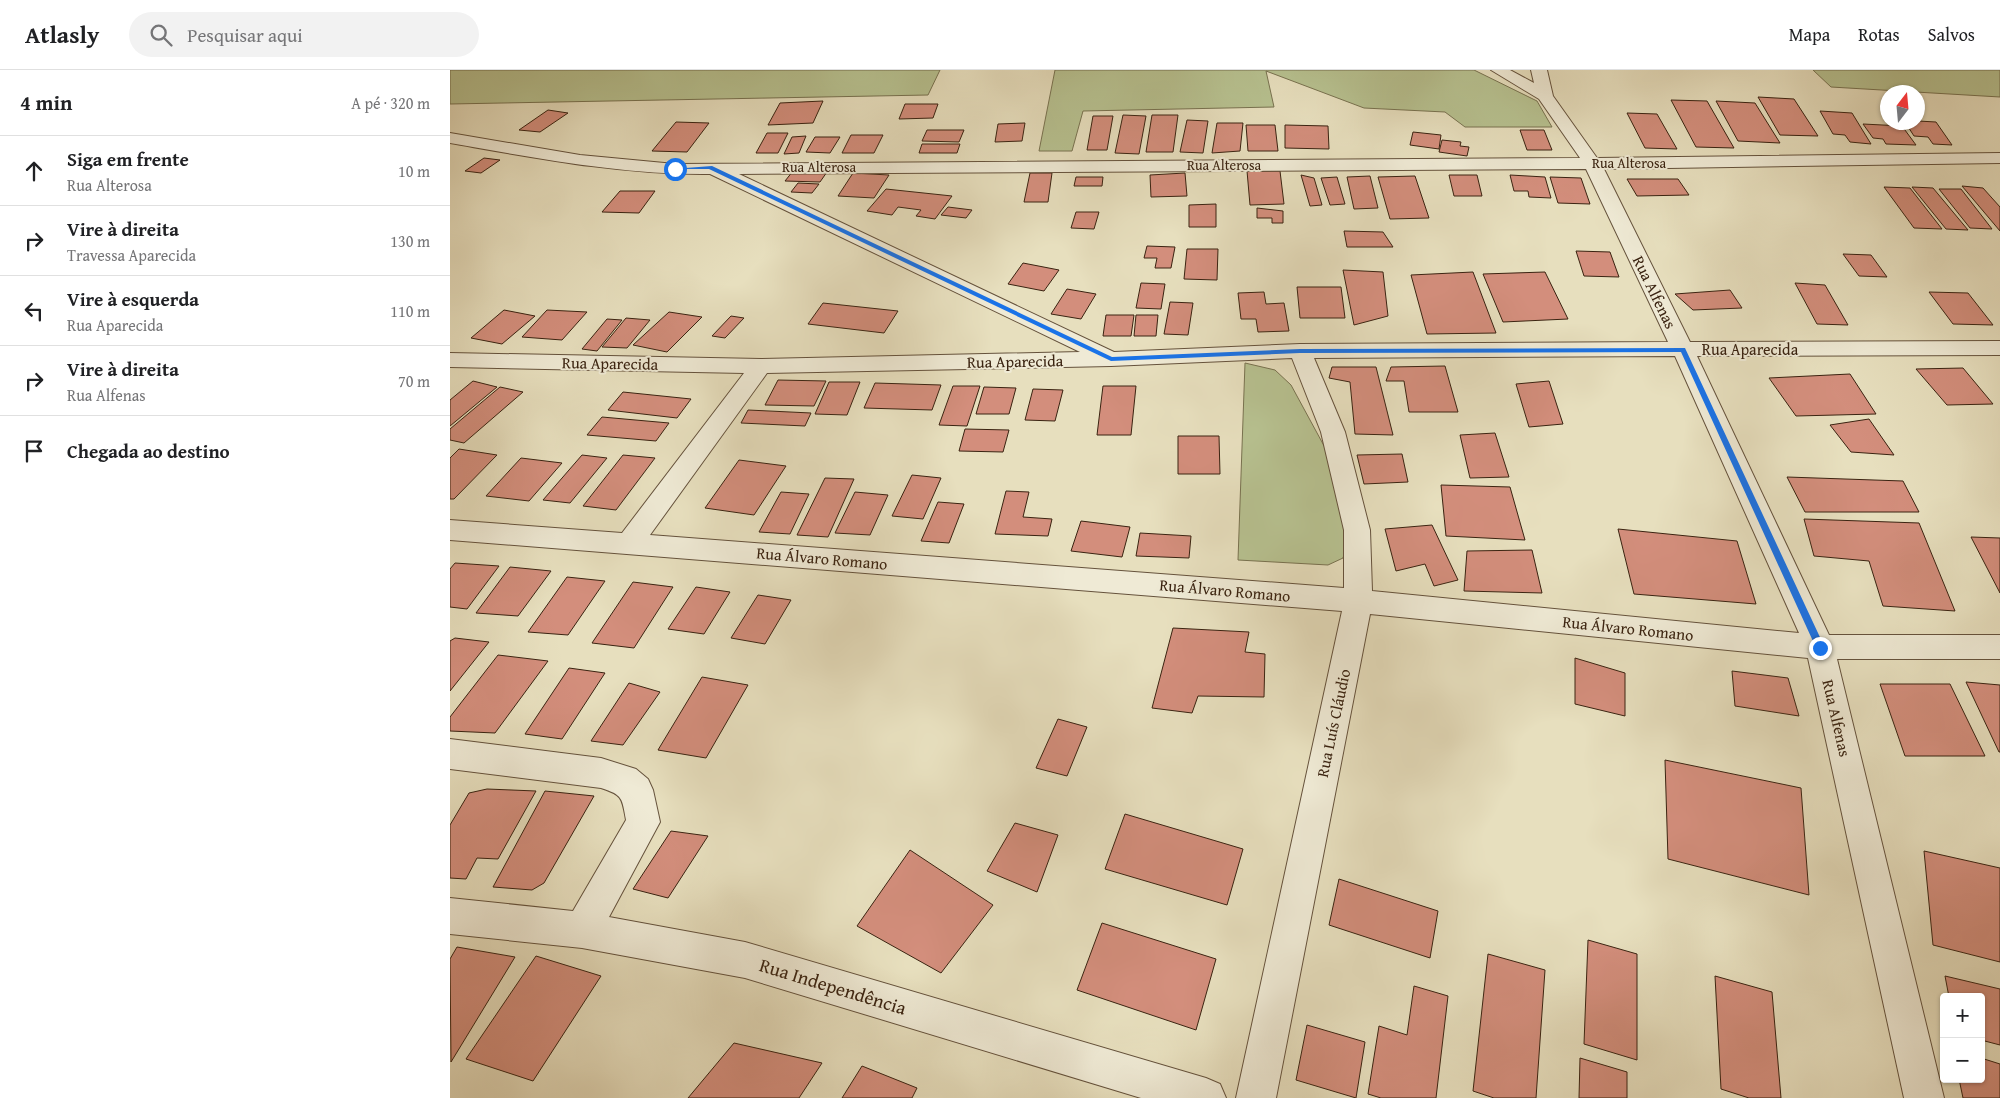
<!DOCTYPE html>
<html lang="pt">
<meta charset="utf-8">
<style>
body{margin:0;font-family:"Gentium Book Plus",serif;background:#f2f2f2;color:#202124}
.controls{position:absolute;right:15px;bottom:15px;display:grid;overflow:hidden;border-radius:5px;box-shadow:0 1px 4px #0004}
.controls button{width:45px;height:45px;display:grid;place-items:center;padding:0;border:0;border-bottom:1px solid #e0e0e0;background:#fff;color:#202124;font:25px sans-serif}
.compass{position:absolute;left:1430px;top:15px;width:45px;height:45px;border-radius:50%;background:#fff;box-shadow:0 1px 4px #0004;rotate:16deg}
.stop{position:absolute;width:15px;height:15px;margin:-11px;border:4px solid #1a73e8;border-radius:50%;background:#fff}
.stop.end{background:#1a73e8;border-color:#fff;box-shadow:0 1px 5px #0008}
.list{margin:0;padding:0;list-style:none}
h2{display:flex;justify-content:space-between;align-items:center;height:65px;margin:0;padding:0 20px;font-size:21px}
h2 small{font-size:16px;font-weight:400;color:#757577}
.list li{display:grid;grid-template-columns:32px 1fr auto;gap:15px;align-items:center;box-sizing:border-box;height:70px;padding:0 20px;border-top:1px solid #e0e0e0}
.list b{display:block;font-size:19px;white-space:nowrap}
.list p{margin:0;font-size:16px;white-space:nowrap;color:#757577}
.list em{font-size:16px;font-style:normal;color:#757577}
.icon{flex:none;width:28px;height:28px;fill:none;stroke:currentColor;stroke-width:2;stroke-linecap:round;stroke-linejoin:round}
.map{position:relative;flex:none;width:1550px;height:1028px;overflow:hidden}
header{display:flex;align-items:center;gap:30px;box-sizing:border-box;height:70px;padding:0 25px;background:#fff;border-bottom:1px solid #e0e0e0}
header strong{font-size:24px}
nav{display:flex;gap:28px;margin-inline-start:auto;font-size:18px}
.search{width:350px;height:45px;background:#f2f2f2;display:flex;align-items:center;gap:12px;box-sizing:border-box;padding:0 18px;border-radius:28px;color:#757577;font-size:19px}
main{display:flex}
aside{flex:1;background:#fff}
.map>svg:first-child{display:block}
.green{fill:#b7c190;stroke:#787250}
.building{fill:#d38e7c;stroke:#3a2311}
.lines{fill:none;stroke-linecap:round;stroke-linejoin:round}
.minor-casing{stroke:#65523c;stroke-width:2}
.minor{fill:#efead5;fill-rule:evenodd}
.route{fill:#1a73e8}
.labels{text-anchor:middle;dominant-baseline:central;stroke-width:4;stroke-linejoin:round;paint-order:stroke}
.far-street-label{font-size:14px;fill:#3a2311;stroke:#efead5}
.street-label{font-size:16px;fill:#3a2311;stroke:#efead5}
.near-street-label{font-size:19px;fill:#3a2311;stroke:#efead5}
</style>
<header>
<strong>Atlasly</strong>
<div class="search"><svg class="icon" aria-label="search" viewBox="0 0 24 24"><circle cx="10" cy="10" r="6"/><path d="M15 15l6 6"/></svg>Pesquisar aqui</div>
<nav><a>Mapa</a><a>Rotas</a><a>Salvos</a></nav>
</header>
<main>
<aside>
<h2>4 min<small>A pé · 320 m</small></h2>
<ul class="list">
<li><svg class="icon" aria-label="ahead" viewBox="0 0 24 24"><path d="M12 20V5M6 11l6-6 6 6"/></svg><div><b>Siga em frente</b><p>Rua Alterosa</p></div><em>10 m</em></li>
<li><svg class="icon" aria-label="right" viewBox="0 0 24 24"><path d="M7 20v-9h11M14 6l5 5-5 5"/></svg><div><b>Vire à direita</b><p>Travessa Aparecida</p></div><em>130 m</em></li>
<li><svg class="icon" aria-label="left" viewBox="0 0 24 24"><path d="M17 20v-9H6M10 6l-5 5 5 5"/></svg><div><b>Vire à esquerda</b><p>Rua Aparecida</p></div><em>110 m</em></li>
<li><svg class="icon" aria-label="right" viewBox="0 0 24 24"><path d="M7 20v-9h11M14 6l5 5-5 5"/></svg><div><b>Vire à direita</b><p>Rua Alfenas</p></div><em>70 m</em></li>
<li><svg class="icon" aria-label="arrive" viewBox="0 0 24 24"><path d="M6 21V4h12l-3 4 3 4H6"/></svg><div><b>Chegada ao destino</b></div></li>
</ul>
</aside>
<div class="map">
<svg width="1550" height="1028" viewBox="0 0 1550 1028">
<rect width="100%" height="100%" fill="#e7dfbe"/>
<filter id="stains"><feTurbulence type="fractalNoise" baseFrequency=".004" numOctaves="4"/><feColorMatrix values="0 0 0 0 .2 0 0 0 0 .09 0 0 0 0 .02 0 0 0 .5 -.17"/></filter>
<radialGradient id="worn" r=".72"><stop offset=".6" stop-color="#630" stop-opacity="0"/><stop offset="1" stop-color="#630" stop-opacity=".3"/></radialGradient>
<path class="green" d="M0 0H490L478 25 0 34Z
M605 0H1024L1087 31 1102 57H1015L995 42 914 38 816 1 824 37 633 41 622 81H589Z
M1363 0H1550V27L1381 17Z
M795 293 825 300 841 315 879 385 897 474 893 488 878 495 788 490Z"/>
<path class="building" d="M1308 27 1344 29 1368 66 1330 65Z
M1221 30 1257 31 1284 78 1246 77Z
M373 31 363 53 318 55 330 33Z
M1266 31 1305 33 1330 73 1288 71Z
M455 34H488L483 48 449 49Z
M98 40 118 43 90 62 69 60Z
M1370 41 1402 43 1421 74 1400 72 1395 65 1383 64Z
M1177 43 1207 44 1227 79 1195 78Z
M673 45 696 46 689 84 665 83Z
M702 45H728L723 82H696Z
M643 46H663L657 80H637Z
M737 50 758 51 753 83 730 82Z
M1468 51 1486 52 1502 75 1483 74 1478 67 1464 66 1455 52Z
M226 52 259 53 237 82 202 81Z
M575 53 572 71 545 72 548 54Z
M767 53H793L790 81 762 83Z
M1413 54 1452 56 1466 75 1436 74 1433 69 1423 68Z
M796 55H825L828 81H798Z
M835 55 878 56 879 79 835 78Z
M477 60H514L509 72 472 71Z
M1070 60H1094L1102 80H1077Z
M963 62 991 65 989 79 960 75Z
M317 63H338L328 83H306Z
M401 65H433L424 83H392Z
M356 66 349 83 334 84 342 67Z
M365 67H390L380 83 356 82Z
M992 70 1011 72 1010 76 1019 77 1017 86 989 82Z
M472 74H510L507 83H469Z
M34 88 50 90 31 103 15 101Z
M343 101 377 102 370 112 335 111Z
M797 101H830L834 134 800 135Z
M403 103 439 105 424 128 388 126Z
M580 103H602L598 132H574Z
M735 103 737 126 701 127 700 105Z
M851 105 864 108 872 135 860 136Z
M999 105H1027L1032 126H1004Z
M1060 105 1095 107 1101 128 1079 127 1078 121H1064Z
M920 106 928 138 904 139 897 107Z
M965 106 979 148 940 149 928 107Z
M626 107H653L652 116H624Z
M887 107 895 134 880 135 871 108Z
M1100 107 1131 108 1140 134 1108 133Z
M1177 109H1228L1239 125 1187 126Z
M348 113 369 114 362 123 341 122Z
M1512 116 1533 118 1550 137V161Z
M1434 117 1460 118 1492 159 1464 158Z
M1462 117 1483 118 1518 160 1496 159Z
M436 119 502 126 485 149 466 146 471 140 448 137 442 145 417 141Z
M1489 119H1511L1542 159 1520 158Z
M170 121H205L189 143 152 142Z
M766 134V157H739V135Z
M498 137 522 140 516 148 491 145Z
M807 138 833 141V153H822V148H807Z
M626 142H649L644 159 621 158Z
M894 161 933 162 943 177H897Z
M697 176 725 177 721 198H705L707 188H694Z
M737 179H768L767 210 734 209Z
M1126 181 1160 182 1169 207 1134 206Z
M1393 184 1421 185 1437 207 1409 206Z
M573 193 609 200 594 221 558 214Z
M893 200 933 202 938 246 904 255Z
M1023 202 1046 263 977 264 961 205Z
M1095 202 1118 249 1053 252 1033 204Z
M691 213 715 214 711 239 686 238Z
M1345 213 1375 215 1398 255 1367 254Z
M847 217H891L895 248H850Z
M617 219 646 224 631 249 601 244Z
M1280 220 1292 238 1243 240 1225 224Z
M814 222 816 234 834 233 839 261 808 262 806 249H791L788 223Z
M1479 222 1518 223 1543 255 1503 254Z
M720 232 743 233 738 265 714 264Z
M373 233 448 241 434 263 358 254Z
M54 240 85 246 52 274 21 268Z
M97 240 137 242 112 270 72 267Z
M219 242 252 247 217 282 183 275Z
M656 245H684L681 266H653Z
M686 245H708L706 266H684Z
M281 246 294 248 275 268 262 266Z
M176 248 200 250 177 278 152 277Z
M157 249 172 250 147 281 132 279Z
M995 296 1008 342H959L954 311H936L941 297Z
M882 297H926L943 365 905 364 900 312 879 308Z
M1513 298 1543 334 1497 335 1466 299Z
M1400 304 1426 344 1346 346 1319 308Z
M328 310 376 311 364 336 315 335Z
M23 311 47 317 0 356V330Z
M1099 311 1113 354 1079 357 1066 314Z
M379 312H410L397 345 365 344Z
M425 313 491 315 482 340 414 338Z
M503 316H530L517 356 489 355Z
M653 316H686L681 365H647Z
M50 317 73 322 14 373 0 370V359Z
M534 317 566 318 559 344H526Z
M583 319 613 320 605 351 575 350Z
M173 322 241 329 227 348 158 340Z
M298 340 361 343 355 356 291 353Z
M152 347 219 353 206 371 137 365Z
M1419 349 1444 385 1401 382 1380 355Z
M515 359 559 360 553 382 509 381Z
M1045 363 1059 407 1020 408 1010 365Z
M728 366H769L770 404H728Z
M9 379 47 385 4 429H0V388Z
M952 384 958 412 914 414 907 385Z
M132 385 157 388 120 433 93 430Z
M173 385 205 388 166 440 133 436Z
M71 388 112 393 79 431 36 426Z
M289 390 336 396 304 445 255 438Z
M462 405 491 408 473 449 442 446Z
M1337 407 1453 411 1469 442H1355Z
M375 408 404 409 378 467 347 465Z
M991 415 1060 417 1075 470 996 466Z
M556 421 579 422 573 447 602 449 598 466 545 464Z
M331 422 359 424 340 464 309 462Z
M405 422 438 425 420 465 385 463Z
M488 432 514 434 499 473 471 471Z
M1354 449 1469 453 1505 541 1433 536 1419 491 1364 486Z
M631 451 680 457 672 487 621 481Z
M982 455 1008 510 984 516 975 494 946 501 935 459Z
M1168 459 1287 471 1306 534 1184 524Z
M690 463 741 466 739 488 686 486Z
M1521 467 1550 468V523Z
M1082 480 1092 523 1014 521 1017 481Z
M5 493 49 496 17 539 0 537V499Z
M60 497 101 501 68 546 26 543Z
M117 507 155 511 118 565 78 562Z
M183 512 223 517 184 578 142 573Z
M246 517 280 522 254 564 218 559Z
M308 525 341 530 315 574 281 568Z
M723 558 799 562 795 582 815 584 814 627 748 626 742 643 702 638Z
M5 568 39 572 0 621V571Z
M48 585 98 591 45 663 0 661V647Z
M1125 588 1175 603V646L1125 634Z
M119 598 155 603 112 669 75 664Z
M1282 601 1338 608 1349 646 1285 636Z
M252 607 298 615 256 688 208 680Z
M1516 612 1550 615V682H1549Z
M179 613 210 622 173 675 141 671Z
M1430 614H1500L1535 686H1455Z
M608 649 637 657 617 706 586 698Z
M1215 690 1351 718 1359 825 1218 789Z
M37 719 86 721 48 789 27 788 16 809 0 808V755L19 723Z
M95 721 144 726 94 813 82 820 43 817Z
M675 744 793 779 777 835 655 799Z
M565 753 608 765 587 822 537 801Z
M221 761 258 766 218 828 183 819Z
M460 780 543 835 491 903 407 856Z
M1474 781 1550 798V892L1483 875Z
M889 809 988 841 980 888 879 855Z
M652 853 766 889 746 960 627 920Z
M1138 870 1187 884V990L1134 974Z
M7 877 65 887 1 992 0 889Z
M1038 884 1095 900 1086 1028H1044L1023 1021Z
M86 886 151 906 83 1011 16 989Z
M1265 906 1322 922 1331 1028H1299L1271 1019Z
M1495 906 1550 919V975L1531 970V927H1499Z
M964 916 998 926 986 1028H931L918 1024 929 956 957 965Z
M857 955 915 972 906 1028 846 1010Z
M284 973 372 993 349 1028H238Z
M1130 988 1177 1002V1028H1129Z
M1531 988 1550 994V1028H1513L1509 1009H1531Z
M412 996 467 1018 462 1028H392Z"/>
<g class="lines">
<g class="minor-casing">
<path id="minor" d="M1041 0H1060L1084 13 1081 0H1097L1103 26 1147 88 1550 83V93L1154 99 1240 272 1550 271V285L1247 286 1379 565H1550V589H1387L1494 1028H1454L1358 588 920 544 826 1028H786L892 541 0 470V450L172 463 294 303 0 297V283L311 289 630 282 260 104C173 105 86 88 0 73V63L130 85 225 94 1130 88 1089 29ZM1136 99 1218 272 850 274 664 282 289 104ZM1225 286 1349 563 922 521 920 460 895 362 864 288ZM842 288 871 362 894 460V518L200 465 317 303 661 296Z
M0 669 151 688 186 699 198 709 203 720 210 752 159 847 295 872 756 1008 770 1014 776 1028H691L295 908 132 878 0 864V828L123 841 176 750C172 728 173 725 151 718L0 699Z"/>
</g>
<use href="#minor" class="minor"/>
</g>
<path class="route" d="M262 96 662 287 850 279 1235 278 1375 578 1374 580H1367L1231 282 850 283 661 291 259 99H222Z"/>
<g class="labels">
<g class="far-street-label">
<text x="1179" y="93">Rua Alterosa</text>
<text x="774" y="95">Rua Alterosa</text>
<text x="369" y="97">Rua Alterosa</text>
</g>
<g class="street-label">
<text transform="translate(1205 222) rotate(64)">Rua Alfenas</text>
<text x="1300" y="279">Rua Aparecida</text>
<text transform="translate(565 291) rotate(-1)">Rua Aparecida</text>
<text transform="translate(160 293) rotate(1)">Rua Aparecida</text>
<text transform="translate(372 488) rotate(5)">Rua Álvaro Romano</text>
<text transform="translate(775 520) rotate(5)">Rua Álvaro Romano</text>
<text transform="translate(1178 558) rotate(6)">Rua Álvaro Romano</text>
<text transform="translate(1387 648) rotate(77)">Rua Alfenas</text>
<text transform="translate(883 653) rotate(-78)">Rua Luís Cláudio</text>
</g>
<g class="near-street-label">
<text transform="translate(383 916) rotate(17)">Rua Independência</text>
</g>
</g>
<rect width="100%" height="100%" filter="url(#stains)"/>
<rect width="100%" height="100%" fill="url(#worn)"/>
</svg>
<div class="controls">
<button>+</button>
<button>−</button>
</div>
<svg class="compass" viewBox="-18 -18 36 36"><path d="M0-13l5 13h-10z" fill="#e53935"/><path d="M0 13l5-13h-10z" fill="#757577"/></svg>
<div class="stop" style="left:225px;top:99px"></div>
<div class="stop end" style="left:1370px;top:578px"></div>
</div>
</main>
